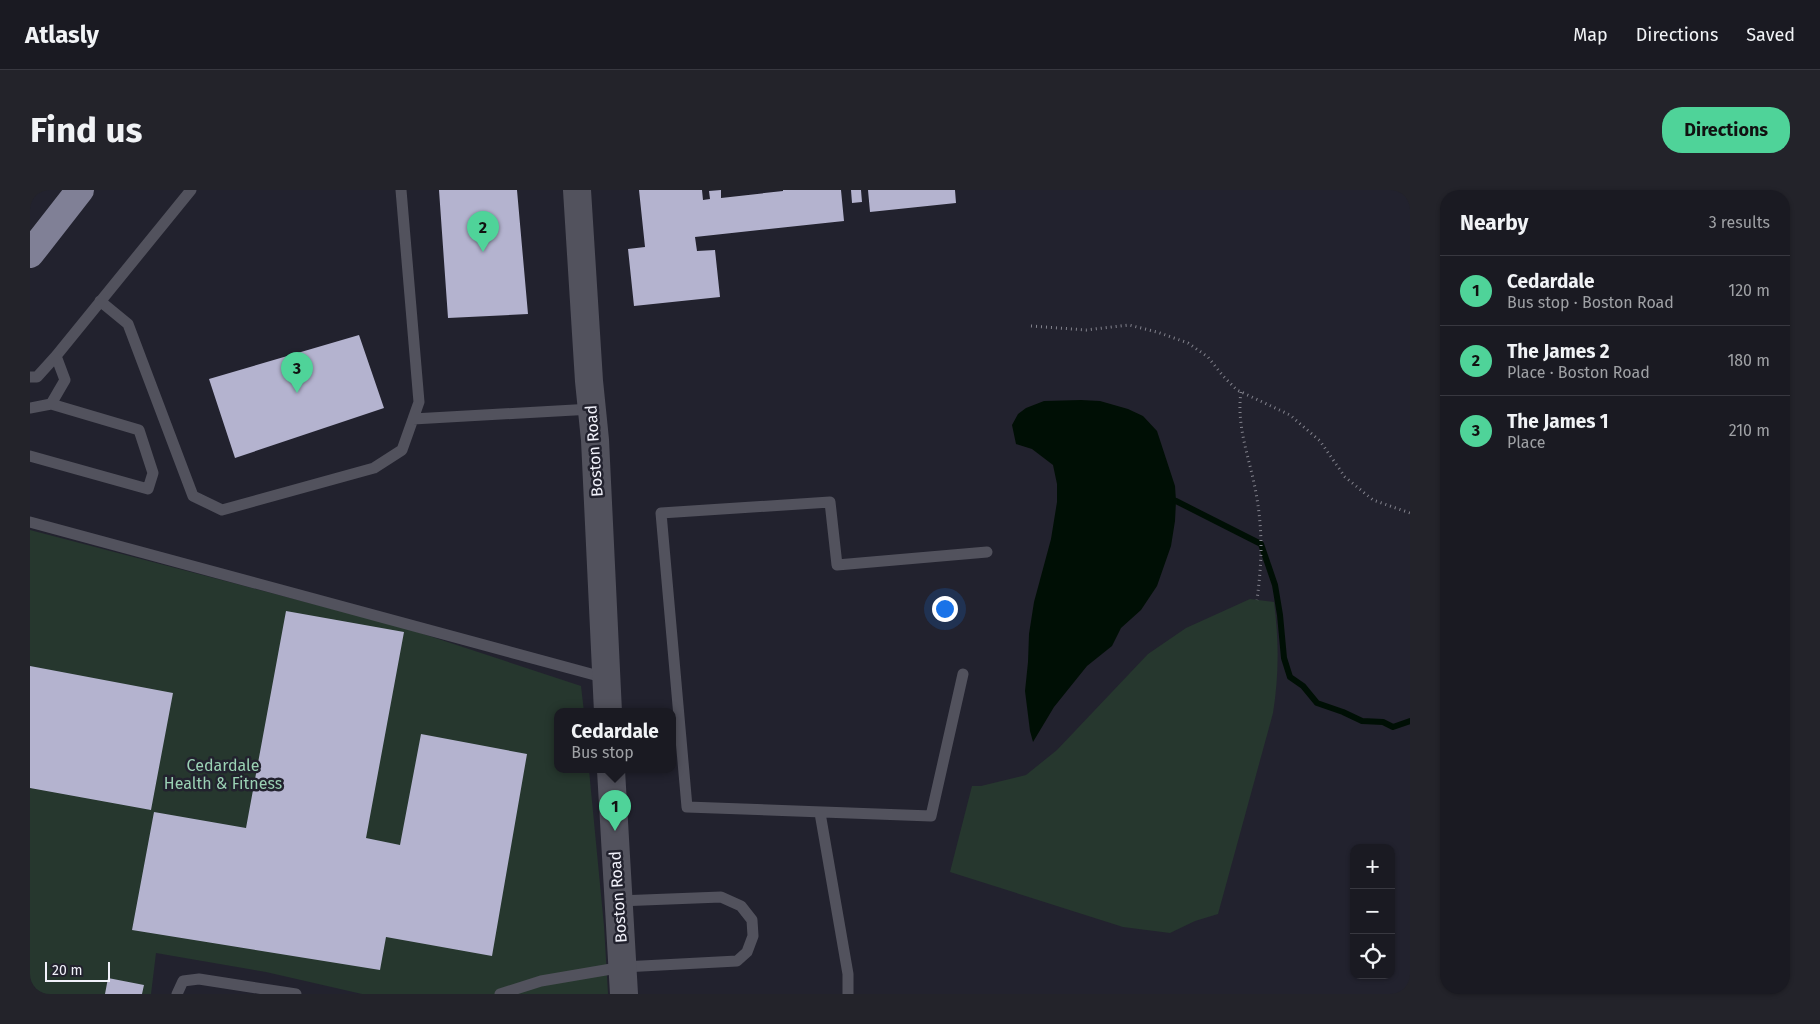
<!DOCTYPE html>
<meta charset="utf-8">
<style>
body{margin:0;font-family:"Fira Sans",sans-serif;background:#23232a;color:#f1f3f6}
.controls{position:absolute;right:15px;bottom:15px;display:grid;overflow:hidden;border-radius:10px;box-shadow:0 1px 4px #0004}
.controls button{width:45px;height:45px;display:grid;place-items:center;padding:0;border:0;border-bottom:1px solid #383840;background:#1a1a22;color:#f1f3f6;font:25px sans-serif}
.scale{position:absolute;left:15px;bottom:12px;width:65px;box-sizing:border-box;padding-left:5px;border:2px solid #f1f1fa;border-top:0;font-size:14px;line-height:18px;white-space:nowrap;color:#f1f1fa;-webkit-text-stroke:4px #22222e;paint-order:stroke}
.you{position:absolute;left:914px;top:418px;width:18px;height:18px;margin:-12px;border:4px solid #fff;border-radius:50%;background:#1a73e8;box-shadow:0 0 0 8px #1a73e833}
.badge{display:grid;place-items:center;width:32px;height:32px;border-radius:50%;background:#4fd399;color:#111;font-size:16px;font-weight:700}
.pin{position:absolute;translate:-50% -41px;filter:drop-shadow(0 1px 2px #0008)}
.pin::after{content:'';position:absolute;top:26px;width:18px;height:15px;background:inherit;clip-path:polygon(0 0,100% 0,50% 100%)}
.popup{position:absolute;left:524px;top:518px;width:122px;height:65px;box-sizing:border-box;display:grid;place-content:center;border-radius:10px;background:#1a1a22;filter:drop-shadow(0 1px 4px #0005);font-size:16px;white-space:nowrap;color:#9fa1a5}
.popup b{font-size:19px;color:#f1f3f6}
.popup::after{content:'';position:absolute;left:50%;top:100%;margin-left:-10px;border:10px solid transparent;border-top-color:#1a1a22}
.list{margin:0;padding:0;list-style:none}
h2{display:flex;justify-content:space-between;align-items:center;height:65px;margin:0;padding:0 20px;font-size:21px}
h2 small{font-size:16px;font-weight:400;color:#9fa1a5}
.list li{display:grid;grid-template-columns:32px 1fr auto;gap:15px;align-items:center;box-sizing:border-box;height:70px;padding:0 20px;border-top:1px solid #383840}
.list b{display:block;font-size:19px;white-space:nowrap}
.list p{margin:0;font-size:16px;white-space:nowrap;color:#9fa1a5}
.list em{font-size:16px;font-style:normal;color:#9fa1a5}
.icon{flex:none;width:28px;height:28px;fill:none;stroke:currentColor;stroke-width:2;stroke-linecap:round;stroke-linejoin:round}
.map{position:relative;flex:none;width:1380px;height:804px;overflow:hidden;border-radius:20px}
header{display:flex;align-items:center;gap:30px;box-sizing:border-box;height:70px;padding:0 25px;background:#1a1a22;border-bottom:1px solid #383840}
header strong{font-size:24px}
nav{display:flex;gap:28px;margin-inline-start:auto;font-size:18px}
.intro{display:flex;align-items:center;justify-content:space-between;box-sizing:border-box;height:120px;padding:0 30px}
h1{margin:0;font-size:35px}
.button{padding:12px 22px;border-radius:20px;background:#4fd399;color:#111;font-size:18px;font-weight:700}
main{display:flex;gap:30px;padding:0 30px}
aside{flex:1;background:#1a1a22;border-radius:20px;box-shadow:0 1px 4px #0004}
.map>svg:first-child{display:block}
.green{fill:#26372e}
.water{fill:#000f05}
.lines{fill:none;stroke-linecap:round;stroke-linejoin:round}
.stream{stroke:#000f05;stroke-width:6}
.building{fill:#b4b3cf}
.path{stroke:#83838d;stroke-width:3;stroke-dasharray:1 4;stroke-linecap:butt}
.service{stroke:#52525d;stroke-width:11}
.tertiary{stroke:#52525d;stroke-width:28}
.primary{stroke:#808096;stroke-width:28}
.labels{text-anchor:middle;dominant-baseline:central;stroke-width:5;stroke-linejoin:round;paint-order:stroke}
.street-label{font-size:16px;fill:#f1f1fa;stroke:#22222e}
.park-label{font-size:16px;fill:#9ad1b4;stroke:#22222e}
</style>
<header>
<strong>Atlasly</strong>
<nav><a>Map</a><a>Directions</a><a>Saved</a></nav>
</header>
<div class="intro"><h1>Find us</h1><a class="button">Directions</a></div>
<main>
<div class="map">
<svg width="1380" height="804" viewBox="0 0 1380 804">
<rect width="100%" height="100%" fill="#22222e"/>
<path class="green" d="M0 340 375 438 551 496 554 522H528V580H559L574 736 578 804H332L236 782 126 763 121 804H0Z
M1220 409 1244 412C1249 451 1249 485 1243 523L1188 724 1165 731 1140 743 1093 737 920 682 942 596H951L996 585 1027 560 1118 464 1156 438Z"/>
<path class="water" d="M1051 210 1070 211 1098 219 1113 226 1127 241 1145 296 1146 311 1145 331 1141 356 1127 396 1111 420 1091 438 1082 456 1057 476 1024 517 1003 552 1000 541 995 501 998 472 999 444 1004 412 1021 349 1027 312V294L1023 275 1002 259 986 254 982 235 988 224 996 218 1014 211Z"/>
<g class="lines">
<path class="stream" d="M1146 311 1231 354 1245 395 1250 425 1254 468 1260 487 1273 496 1287 513 1313 522 1332 531 1353 532 1363 537 1380 531"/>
</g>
<path class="building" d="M409 0H487L498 124 418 128Z
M609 0H672L673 10 680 9 679 1 691 0V8L753 1V0H811L814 31 665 47 667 61 685 60 690 107 604 116 598 59 615 57Z
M821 0H831L832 12 822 13Z
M838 0H925L926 13 840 22Z
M329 145 354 218 205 268 179 189Z
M256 421 374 442 336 648 370 655 391 544 497 564 462 766 356 747 350 780 102 740 124 622 216 638Z
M0 476 143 503 121 620 0 598Z
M78 788 114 795 112 804H75Z"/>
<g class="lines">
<path class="path" d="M1001 136 1056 140 1099 135 1127 142 1158 153 1178 167 1193 186 1207 200 1260 225 1290 251 1315 287 1343 310 1380 323
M1211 202C1206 237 1220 269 1226 303 1233 342 1232 371 1227 410"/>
<path class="service" d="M70 111 98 134 163 306 192 320 344 278 372 260 389 212 371 0
M0 187H7L26 166 161 0
M21 214 35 190 26 166
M0 218 21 214 109 240 123 283 118 299 0 266
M383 229 562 219
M0 332 576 488
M933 484 901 626 657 617 631 323 800 312 807 375 957 362
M790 623 818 784V804
M147 804 153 791 169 789 266 804
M470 804 511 791 593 777 707 771 717 762 723 746 722 730 711 716 691 707 588 711"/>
<path class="tertiary" d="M547 0 559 191 565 250 578 522
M581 580 594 804"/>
<path class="primary" d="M0 64 50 0"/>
</g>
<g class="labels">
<g class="street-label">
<text transform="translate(564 261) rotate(-94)">Boston Road</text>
<text transform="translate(588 707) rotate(-94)">Boston Road</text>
</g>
<g class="park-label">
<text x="193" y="575">Cedardale<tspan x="193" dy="18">Health &amp; Fitness</tspan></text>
</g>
</g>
</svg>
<div class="controls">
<button>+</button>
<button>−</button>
<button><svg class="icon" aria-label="locate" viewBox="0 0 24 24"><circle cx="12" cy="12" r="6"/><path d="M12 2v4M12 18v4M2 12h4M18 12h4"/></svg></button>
</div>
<div class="scale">20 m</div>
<div class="you"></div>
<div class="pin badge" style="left:585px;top:641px">1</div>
<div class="popup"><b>Cedardale</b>Bus stop</div>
<div class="pin badge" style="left:453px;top:62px">2</div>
<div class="pin badge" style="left:267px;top:203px">3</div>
</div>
<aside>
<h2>Nearby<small>3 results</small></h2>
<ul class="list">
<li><span class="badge">1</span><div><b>Cedardale</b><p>Bus stop · Boston Road</p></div><em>120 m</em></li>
<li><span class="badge">2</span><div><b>The James 2</b><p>Place · Boston Road</p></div><em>180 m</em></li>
<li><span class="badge">3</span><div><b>The James 1</b><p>Place</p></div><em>210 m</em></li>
</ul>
</aside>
</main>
